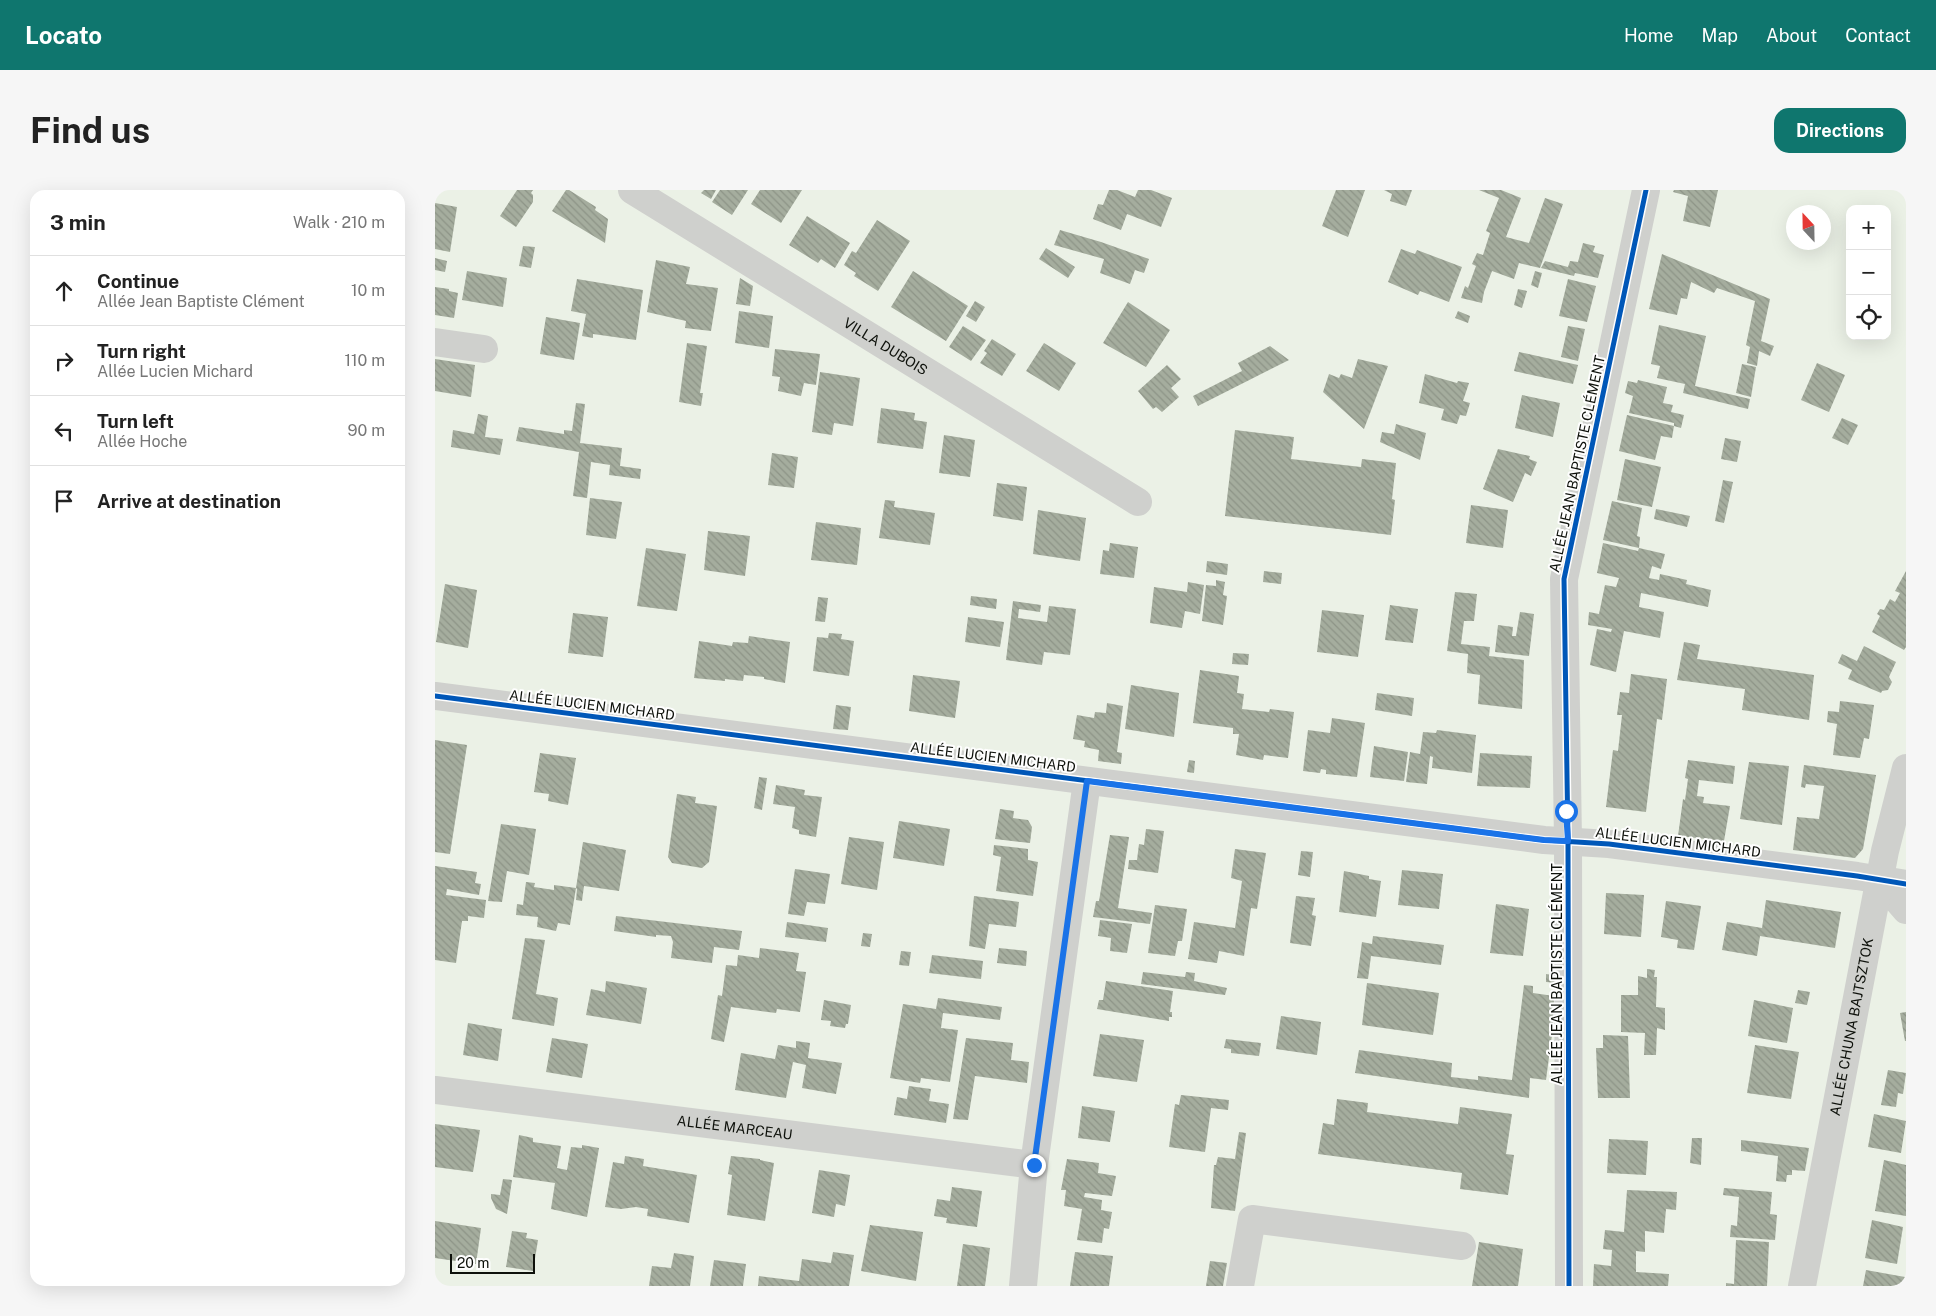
<!DOCTYPE html>
<meta charset="utf-8">
<style>
body{margin:0;font-family:"Public Sans",sans-serif;background:#f6f6f6;color:#222}
.controls{position:absolute;right:15px;top:15px;display:grid;overflow:hidden;border-radius:10px;box-shadow:0 5px 20px #0002}
.controls button{width:45px;height:45px;display:grid;place-items:center;padding:0;border:0;border-bottom:1px solid #e0e0e0;background:#fff;color:#222;font:25px sans-serif}
.compass{position:absolute;left:1351px;top:15px;width:45px;height:45px;border-radius:50%;background:#fff;box-shadow:0 5px 20px #0002;rotate:338deg}
.scale{position:absolute;left:15px;bottom:12px;width:85px;box-sizing:border-box;padding-left:5px;border:2px solid #0e110b;border-top:0;font-size:14px;line-height:18px;white-space:nowrap;color:#0e110b;-webkit-text-stroke:4px #fefefe;paint-order:stroke}
.stop{position:absolute;width:15px;height:15px;margin:-11px;border:4px solid #1a73e8;border-radius:50%;background:#fff}
.stop.end{background:#1a73e8;border-color:#fff;box-shadow:0 1px 5px #0008}
.list{margin:0;padding:0;list-style:none}
h2{display:flex;justify-content:space-between;align-items:center;height:65px;margin:0;padding:0 20px;font-size:21px}
h2 small{font-size:16px;font-weight:400;color:#767676}
.list li{display:grid;grid-template-columns:32px 1fr auto;gap:15px;align-items:center;box-sizing:border-box;height:70px;padding:0 20px;border-top:1px solid #e0e0e0}
.list b{display:block;font-size:19px;white-space:nowrap}
.list p{margin:0;font-size:16px;white-space:nowrap;color:#767676}
.list em{font-size:16px;font-style:normal;color:#767676}
.icon{flex:none;width:28px;height:28px;fill:none;stroke:currentColor;stroke-width:2;stroke-linecap:round;stroke-linejoin:round}
.map{position:relative;flex:none;width:1471px;height:1096px;overflow:hidden;border-radius:15px}
header{display:flex;align-items:center;gap:30px;box-sizing:border-box;height:70px;padding:0 25px;background:#0f766e;color:#fff}
header strong{font-size:24px}
nav{display:flex;gap:28px;margin-inline-start:auto;font-size:18px}
.intro{display:flex;align-items:center;justify-content:space-between;box-sizing:border-box;height:120px;padding:0 30px}
h1{margin:0;font-size:35px}
.button{padding:12px 22px;border-radius:15px;background:#0f766e;color:#fff;font-size:18px;font-weight:700}
main{display:flex;gap:30px;padding:0 30px}
aside{flex:1;background:#fff;border-radius:15px;box-shadow:0 5px 20px #0002}
.map>svg:first-child{display:block}
.building{fill:url(#building-back-hatch)}
.lines{fill:none;stroke-linecap:round;stroke-linejoin:round}
.minor{stroke:#cfd0cd;stroke-width:28}
.cycleway-casing{stroke:#fefefe;stroke-width:8}
.cycleway{stroke:#0057b8;stroke-width:5}
.route{stroke:#1a73e8;stroke-width:6}
.labels{text-anchor:middle;dominant-baseline:central;stroke-width:4;stroke-linejoin:round;paint-order:stroke}
.street-label{font-size:14px;fill:#0e110b;stroke:#fefefe}
</style>
<header>
<strong>Locato</strong>
<nav><a>Home</a><a>Map</a><a>About</a><a>Contact</a></nav>
</header>
<div class="intro"><h1>Find us</h1><a class="button">Directions</a></div>
<main>
<aside>
<h2>3 min<small>Walk · 210 m</small></h2>
<ul class="list">
<li><svg class="icon" aria-label="ahead" viewBox="0 0 24 24"><path d="M12 20V5M6 11l6-6 6 6"/></svg><div><b>Continue</b><p>Allée Jean Baptiste Clément</p></div><em>10 m</em></li>
<li><svg class="icon" aria-label="right" viewBox="0 0 24 24"><path d="M7 20v-9h11M14 6l5 5-5 5"/></svg><div><b>Turn right</b><p>Allée Lucien Michard</p></div><em>110 m</em></li>
<li><svg class="icon" aria-label="left" viewBox="0 0 24 24"><path d="M17 20v-9H6M10 6l-5 5 5 5"/></svg><div><b>Turn left</b><p>Allée Hoche</p></div><em>90 m</em></li>
<li><svg class="icon" aria-label="arrive" viewBox="0 0 24 24"><path d="M6 21V4h12l-3 4 3 4H6"/></svg><div><b>Arrive at destination</b></div></li>
</ul>
</aside>
<div class="map">
<svg width="1471" height="1096" viewBox="0 0 1471 1096">
<defs>
<pattern id="building-back-hatch" width="6" height="6" patternUnits="userSpaceOnUse" patternTransform="scale(1.25)"><rect width="6" height="6" fill="#a5ad9e"/><path d="M-1 5l2 2M0 0l6 6M5-1l2 2" fill="none" stroke="#8d9487"/></pattern>
</defs>
<rect width="100%" height="100%" fill="#ebf1e6"/>
<path class="building" d="M82 0H98L96 3 98 5V12L81 37 65 26Z
M131 0H134L161 17 160 20 173 29 170 53 117 21Z
M269 0H281L276 9 266 3Z
M285 0H313L297 25 277 12Z
M325 0H367L346 33 316 14Z
M674 0H682L700 7 703 0H716L737 8 726 37 692 24 686 40 658 29 663 14 668 15Z
M901 0H930L913 47 887 36Z
M949 0H977L971 16 955 11 957 4Z
M1044 0H1066L1086 8 1071 47 1094 53 1110 8 1128 14 1105 78 1084 73 1079 89 1057 81 1049 102 1047 113 1026 108 1030 96 1033 98 1041 76 1037 74 1042 63 1048 65 1055 43 1051 41 1064 8Z
M1239 0H1283L1275 37 1248 31 1253 6 1238 2Z
M0 13 22 17 15 62 0 59Z
M372 26 415 53 400 78 386 69 383 73 354 55Z
M442 30 475 51 443 101 419 86 421 83 409 75 417 61 421 63Z
M625 40 666 52 714 69 709 83 700 80 695 94 665 83 669 69 619 55Z
M1148 53 1160 56 1158 62 1169 65 1163 88 1140 83 1139 86 1106 78 1110 71 1133 77 1135 71 1143 72Z
M88 56 100 57 96 78 84 76Z
M611 58 640 77 633 88 604 69Z
M966 59 980 64 982 60 1027 77 1014 112 985 101 983 105 953 92Z
M1227 64 1335 109 1326 151 1339 156 1335 166 1324 161 1322 176 1312 173 1315 157 1311 155 1320 111 1282 98 1279 103 1256 92 1252 109 1246 108 1242 125 1214 119Z
M0 68 12 71 10 82 0 80Z
M221 70 255 77 251 94 283 98 276 141 250 138 251 131 212 122Z
M32 81 72 88 68 117 27 110Z
M478 81 533 116 511 151 456 117Z
M1100 81 1107 83 1103 98 1096 95Z
M305 88 318 96 315 116 301 114Z
M142 89 208 100 201 150 158 144V148L147 146 151 124 136 121Z
M1133 89 1161 96 1152 132 1124 126Z
M0 97 14 99V101L23 103 19 128 0 125Z
M1083 99 1092 101 1087 118 1079 115Z
M540 111 550 117 541 132 531 126Z
M693 112 735 140 711 177 668 153Z
M304 121 338 126 334 158 300 153Z
M1023 121 1035 126 1033 133 1020 128Z
M111 127 145 133 139 170 105 164Z
M1224 135 1271 146 1260 196 1315 209 1313 219 1248 203 1250 194 1222 188 1225 176 1216 174Z
M528 136 551 150 536 171 514 157Z
M1133 136 1150 139 1143 171 1126 167Z
M557 149 581 164 567 186 545 173 552 163 549 161Z
M252 153 272 156 265 203H268L266 216 244 212Z
M609 153 641 173 624 201 591 181Z
M835 156 854 170 763 216 758 206 807 181 803 173Z
M340 159 385 164 381 195 369 193 366 206 343 201 345 187 337 186Z
M1084 162 1143 175 1138 194 1079 181Z
M0 169 40 175 36 207 0 201Z
M923 169 953 176 929 239 888 202 894 184 904 188 906 184 917 188Z
M1382 173 1410 185 1394 222 1366 210Z
M1307 174 1321 177 1316 207 1301 203Z
M732 175 746 189 736 198 744 207 727 222 721 217 718 219 703 201Z
M385 182 425 188 418 236 399 233 397 245 377 242Z
M990 184 1022 193 1023 191 1034 193 1028 211 1035 213 1031 226 1025 225 1022 234 1006 230 1009 219 984 213Z
M1203 190 1232 197 1228 213 1238 215 1236 222 1249 225 1246 238 1239 236V233L1194 223 1198 206 1190 203 1193 191 1202 193Z
M1087 205 1125 213 1118 247 1080 238Z
M141 213 150 214 145 253 187 258 185 276 206 279 205 289 174 285 175 275 156 272 152 308 138 306 144 262 81 251 84 237 129 244V240L137 241Z
M446 218 480 223 479 230 492 232 488 259 442 253Z
M43 224 53 226 50 247 68 249 65 265 16 257 18 240 39 244Z
M1192 225 1239 236 1237 248 1226 246 1220 270 1184 261Z
M1407 228 1423 235 1413 255 1397 248Z
M961 234 991 243 985 270 945 252 947 242 959 244Z
M800 240 859 247 856 269 926 277 927 269 961 273 957 309 960 310 956 345 790 326Z
M509 245 540 250 535 287 504 283Z
M1290 248 1306 251 1302 272 1286 269Z
M1063 259 1095 266 1094 269 1102 272 1096 286 1090 283 1078 312 1048 299Z
M337 263 363 267 359 298 333 295Z
M1190 269 1226 277 1217 317 1182 310Z
M1288 290 1298 292 1289 333 1280 331Z
M562 293 592 297 588 331 558 326Z
M155 308 187 312 181 349 151 345Z
M450 310 460 311 459 317 500 323 495 355 444 348Z
M1177 311 1207 318 1202 346 1205 347 1204 358 1168 350Z
M1036 315 1073 320 1068 358 1031 353Z
M1221 319 1255 326 1252 337 1219 329Z
M603 320 651 328 645 371 598 364Z
M381 332 426 338 422 375 376 370Z
M273 341 315 346 310 386 269 380Z
M675 353 703 357 699 388 665 384 668 360 674 361Z
M1168 353 1203 361 1204 358 1230 364 1226 379 1217 376 1214 388 1224 390 1225 384 1252 390 1251 394 1276 400 1273 417 1206 403 1204 417 1229 422 1225 448 1189 441 1181 482 1155 475 1162 439 1176 442 1177 439 1153 435 1154 422 1164 424 1170 395 1181 397 1184 388 1162 383Z
M211 358 251 364 242 421 202 416Z
M772 371 793 374 792 385 771 382Z
M829 381 847 383 846 394 828 392Z
M1471 381V457L1469 460 1437 442 1445 426 1442 424 1445 419 1449 420 1455 409 1460 412 1465 403 1460 401Z
M781 390 790 392 788 405 792 406 788 435 767 431 771 395 781 396Z
M753 392 769 395 765 424 750 421 747 438 715 433 719 397 752 402Z
M10 394 42 400 33 458 1 452Z
M1020 402 1042 404 1039 431H1029L1026 454 1055 457 1054 466 1089 470 1087 519 1043 514 1045 485 1032 483 1033 464 1012 461Z
M536 406 562 409 561 419 535 415Z
M383 407 393 408 390 432 380 431Z
M578 411 606 415 605 422 584 419 583 428 612 432 614 416 641 419 635 465 609 462 607 475 571 470Z
M955 415 983 419 978 453 950 450Z
M887 420 929 425 923 467 882 462Z
M1085 422 1099 424 1094 466 1060 462 1063 435 1078 437 1077 446H1081Z
M138 423 173 427 168 467 133 463Z
M533 427 569 432 565 457 530 452Z
M394 443 407 444 406 449 419 451 414 486 378 481 382 447 393 448Z
M314 446 355 452 350 493 329 489V487L309 485 308 491 290 489V491L259 488 264 451 297 456 298 452 313 453Z
M1249 452 1265 455 1262 469 1379 485 1374 530 1307 520 1310 499 1242 490Z
M1429 456 1461 472 1454 487 1457 492 1453 500 1447 501 1446 503 1413 489 1417 480 1403 473 1407 464 1422 471Z
M798 463 814 464 813 475 797 474Z
M765 480 804 486 802 503 809 504 807 519 834 522 835 519 859 522 853 568 829 565 828 570 801 565 804 544H798V538L758 533Z
M1196 484 1232 489 1227 530 1222 529 1211 622 1171 617 1178 560 1183 561 1187 525H1182L1185 502 1194 503Z
M478 485 525 491 520 528 474 521Z
M696 495 744 503 739 547 690 539Z
M942 503 979 508 977 526 940 520Z
M1405 511 1439 515 1434 549 1429 548 1425 568 1398 565 1402 534 1392 532 1393 521 1404 522Z
M672 513 688 516 682 562 687 563 686 574 663 571 664 560 649 557 650 551 638 549 642 525 659 528 660 522 671 523Z
M401 515 416 517 413 540 398 539Z
M897 528 930 533 922 587 891 584V580L886 579 885 583 868 581 873 540 895 543Z
M1002 540 1041 545 1037 583 997 578 998 567 995 566 992 594 971 592 975 562 985 564 988 542 1001 543Z
M0 550 32 555 15 664 0 662Z
M939 556 973 562 969 591 935 587Z
M105 563 141 568 133 615 113 611 114 604 99 602Z
M1045 563 1097 566 1095 598 1042 596Z
M754 570 760 571 759 583 752 582Z
M1253 570 1300 576 1298 594 1264 590 1262 606 1269 607 1268 613 1295 616 1289 651 1243 646 1248 609 1250 610 1253 589 1250 588Z
M1314 572 1354 576 1347 635 1305 629Z
M1369 575 1441 585 1428 659 1420 668 1358 660 1362 627 1384 629 1389 596 1371 594 1370 598 1366 597Z
M324 587 332 588 327 620 319 618Z
M341 595 370 600 369 605 387 607 381 647 364 644V640L357 638 360 617 338 614Z
M242 604 261 607 260 613 282 616 274 672 267 678 237 673 233 667Z
M565 619 579 621 578 628 593 630 597 637 595 653 560 649Z
M464 631 515 639 509 676 458 668Z
M66 634 101 639 94 685 72 681 67 712 53 711Z
M711 639 729 641 723 683 693 679 694 670H702L704 654 709 655Z
M675 645 694 647 683 718 717 723 715 734 658 727 661 711H664Z
M414 647 449 652 442 700 406 694Z
M148 652 191 660 184 701 149 696 147 711 141 710 142 699 141 698Z
M559 655 593 659V670L603 672 598 706 561 701 566 667 558 665Z
M800 659 831 663 822 719 816 718 809 766 784 761 782 773 753 769 759 732 800 738 807 691 796 688Z
M866 661 878 662 875 687 863 685Z
M0 676 42 682 40 693 46 694 44 705 12 699 11 705 51 710 49 728 33 726V731H27L21 773 0 770Z
M360 679 395 684 390 714 372 712 369 726 353 724Z
M967 680 1008 684 1004 719 963 715Z
M909 681 934 686V689L946 691 941 727 904 722Z
M91 692 100 693 99 697 119 700V695L141 698 135 735 123 733 121 741 102 737 103 727 81 725 82 714 88 715Z
M1171 703 1209 705 1206 747 1169 744Z
M539 706 584 712 581 737 554 734 550 759 534 756Z
M861 706 880 708 877 725 881 726 876 756 855 753Z
M1331 710 1406 722 1400 758 1325 746 1322 766 1287 760 1292 732 1327 738Z
M1231 711 1266 716 1259 760 1242 758 1243 750 1226 747Z
M1061 714 1094 719 1088 766 1055 763Z
M720 715 752 719 747 751H743L740 766 713 763Z
M181 726 307 741 304 760 279 757 277 773 236 768 238 752 236 746 221 745V747L179 741Z
M665 730 697 734 692 763 675 761 676 748 663 746Z
M352 732 393 738 391 752 350 747Z
M428 743 437 744 435 757 426 756Z
M938 746 1009 755 1006 775 936 766 933 789 922 788 927 752 937 754Z
M90 748 110 750 101 804 123 808 119 836 77 829Z
M325 758 364 763 361 781 371 782 365 822 342 819 341 823 296 817 289 852 276 849 283 805 287 806 291 775 302 776 303 765 324 768Z
M564 758 592 761 591 776 562 773Z
M466 761 476 762 474 776 464 775Z
M497 765 548 771 546 789 494 783Z
M1212 779 1220 780 1219 787H1222L1221 817 1230 818V840L1222 838 1221 865H1209L1210 843 1186 842V805H1203V786L1212 788Z
M708 782 750 787 751 782 760 783 759 791 792 798 790 805 706 794Z
M1111 784 1123 786V793L1111 792Z
M171 791 212 798 206 834 151 825 156 799 170 802Z
M671 791 738 801 735 822H737V827H734V831L662 819 664 810H668Z
M932 793 1004 803 998 845 927 835Z
M1089 795 1098 796V803L1119 806 1118 837 1111 890 1095 888 1094 908 920 883 924 860 1017 873 1016 887 1043 890V886L1077 890Z
M1363 800 1375 802 1372 815 1360 813Z
M503 808 567 817 565 830 508 823 506 838 523 840 515 892 486 888 485 893 455 888 468 814 501 819Z
M389 810 416 815 413 834H411L410 838 395 836 396 831 386 830Z
M1319 810 1358 818 1352 853 1313 846Z
M1471 822V851H1470L1465 823Z
M846 826 886 832 882 865 841 859Z
M33 833 67 839 63 871 28 865Z
M665 844 709 850 702 892 658 886Z
M1168 845 1193 846 1195 908H1163L1161 858H1168Z
M117 848 153 854 147 888 111 882Z
M531 848 578 853 576 870 594 872 592 893 540 886 533 930 518 929Z
M791 849 826 853 824 866 796 863V859L789 858Z
M361 851 375 853 373 868 407 873 401 904 367 898 371 875 358 872 351 908 300 900 306 863 340 869 343 855 361 858Z
M1320 855 1364 862 1356 909 1312 903Z
M1453 880 1471 883 1468 904 1463 903 1461 917 1446 915Z
M474 896 496 899 494 911 514 914 511 933 459 925 462 907 472 909Z
M746 905 794 910 793 920 776 918 770 962 734 957 740 914 744 915Z
M902 909 933 913 932 922 1023 934 1025 917 1077 924 1071 964 1079 965 1073 1005 1025 999 1027 983 883 964 888 933 899 935Z
M647 916 680 921 675 952 643 948Z
M1439 924 1471 931 1466 963 1433 957Z
M0 934 45 940 38 982 0 977Z
M804 942 811 943 800 1021 776 1018 779 975H781L783 967 800 969Z
M84 945 98 948V952L126 956 122 978 132 980 136 957 147 958V955L164 958 152 1027 116 1019 120 993 78 987Z
M1257 948H1267L1266 975 1255 973Z
M1174 949 1213 951 1211 985 1172 983Z
M1306 950 1374 958 1370 981 1357 980V985H1352L1351 992 1341 991 1343 966 1306 961Z
M190 966 209 969 208 976 262 985 254 1033 212 1026 213 1019 201 1017 186 1019 170 1017 178 972 189 974Z
M296 966 325 969V970L339 973 330 1031 292 1025 297 985 293 984Z
M632 969 664 973 663 983 681 986 677 1006 650 1003 649 1007 667 1010 666 1020 677 1022 674 1039 669 1038 667 1053 642 1050 647 1019 629 1016 631 1000H626Z
M1449 970 1471 975V1026L1440 1021Z
M384 980 415 985 410 1016 401 1014 399 1027 377 1023Z
M68 989 77 990 72 1024 61 1019 56 1008V1004L65 1005Z
M517 997 547 1001 542 1037 511 1033 512 1028 499 1026 502 1009 515 1011Z
M1289 998 1337 1002 1335 1024 1342 1025 1340 1050 1295 1047 1296 1035 1302 1036 1304 1007 1288 1005Z
M1192 1000 1242 1002 1241 1020 1231 1019 1229 1043 1210 1041V1062L1201 1061V1082L1234 1084 1233 1096H1158L1159 1074 1176 1076 1177 1060 1168 1059 1170 1040 1189 1042Z
M1437 1030 1468 1037 1462 1074 1430 1068Z
M0 1031 46 1038 41 1074 0 1068Z
M435 1035 488 1042 481 1091 426 1081Z
M77 1041 92 1043 91 1048 103 1050 98 1081 71 1077Z
M1301 1050 1334 1052 1332 1096H1291V1093L1299 1094Z
M1044 1052 1088 1059 1083 1096H1037Z
M528 1054 555 1058 550 1096H522Z
M398 1062 419 1065 414 1096H323L324 1086 364 1091 367 1069 396 1073Z
M640 1062 678 1066 674 1096H635Z
M239 1063 259 1066 255 1096H214L217 1076 236 1078Z
M279 1070 311 1074 308 1096H275Z
M775 1071 792 1073 788 1096H771Z
M1431 1080 1470 1087 1468 1096H1428Z"/>
<g class="lines">
<g class="minor">
<path id="s1" d="M197 0 703 312"/>
<path d="M0 152 49 159"/>
<path d="M0 506 1109 650 1174 654 1422 686 1471 694"/>
<path d="M1445 690 1471 720"/>
<path id="s2" d="M0 900 599 975"/>
<path d="M588 1096 599 975 652 591"/>
<path d="M805 1096 817 1029 1027 1056"/>
<path d="M1134 1096 1133 651 1129 389 1211 0"/>
<path id="s3" d="M1367 1096 1450 661 1471 578"/>
</g>
<g class="cycleway-casing">
<path id="cycleway" d="M0 506 1109 650 1174 654 1422 686 1471 694
M1134 1096 1133 651 1129 389 1211 0"/>
</g>
<use href="#cycleway" class="cycleway"/>
</g>
<g class="lines">
<path class="route" d="M599 975 652 591 1109 650 1133 651 1131 621"/>
</g>
<g class="labels">
<g class="street-label">
<text stroke="none"><textPath href="#s1" startOffset="298">VILLA DUBOIS</textPath></text>
<text transform="translate(1142 274) rotate(-78)">ALLÉE JEAN BAPTISTE CLÉMENT</text>
<text transform="translate(157 515) rotate(7)">ALLÉE LUCIEN MICHARD</text>
<text transform="translate(558 567) rotate(7)">ALLÉE LUCIEN MICHARD</text>
<text transform="translate(1243 652) rotate(7)">ALLÉE LUCIEN MICHARD</text>
<text transform="translate(1122 784) rotate(-90)">ALLÉE JEAN BAPTISTE CLÉMENT</text>
<text stroke="none"><textPath href="#s3" startOffset="264">ALLÉE CHUNA BAJTSZTOK</textPath></text>
<text stroke="none"><textPath href="#s2" startOffset="302">ALLÉE MARCEAU</textPath></text>
</g>
</g>
</svg>
<div class="controls">
<button>+</button>
<button>−</button>
<button><svg class="icon" aria-label="locate" viewBox="0 0 24 24"><circle cx="12" cy="12" r="6"/><path d="M12 2v4M12 18v4M2 12h4M18 12h4"/></svg></button>
</div>
<svg class="compass" viewBox="-18 -18 36 36"><path d="M0-13l5 13h-10z" fill="#e53935"/><path d="M0 13l5-13h-10z" fill="#767676"/></svg>
<div class="scale">20 m</div>
<div class="stop" style="left:1131px;top:621px"></div>
<div class="stop end" style="left:599px;top:975px"></div>
</div>
</main>
